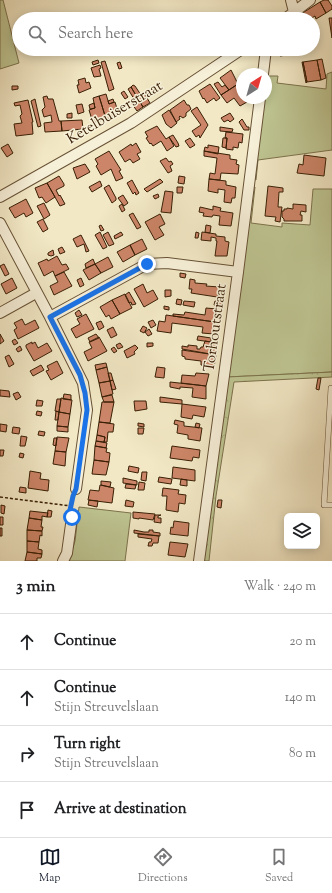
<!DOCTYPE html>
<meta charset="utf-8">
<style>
body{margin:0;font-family:"Sorts Mill Goudy",serif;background:#f6f6f6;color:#202124}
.controls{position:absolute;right:12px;bottom:12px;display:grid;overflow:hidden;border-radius:6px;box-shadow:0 2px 10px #0003}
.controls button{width:36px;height:36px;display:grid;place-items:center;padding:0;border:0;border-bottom:1px solid #e0e0e0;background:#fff;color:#202124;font:20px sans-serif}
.compass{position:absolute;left:236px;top:68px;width:36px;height:36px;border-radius:50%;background:#fff;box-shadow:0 2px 10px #0003;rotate:37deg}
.stop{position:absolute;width:12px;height:12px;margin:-9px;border:3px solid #1a73e8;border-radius:50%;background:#fff}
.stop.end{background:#1a73e8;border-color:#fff;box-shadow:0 1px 4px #0008}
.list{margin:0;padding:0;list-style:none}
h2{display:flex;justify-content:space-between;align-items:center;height:52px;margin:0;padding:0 16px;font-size:17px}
h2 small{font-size:13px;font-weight:400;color:#757577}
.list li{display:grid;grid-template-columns:26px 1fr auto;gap:12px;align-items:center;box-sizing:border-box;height:56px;padding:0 16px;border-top:1px solid #e0e0e0}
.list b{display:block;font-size:15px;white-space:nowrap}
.list p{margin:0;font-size:13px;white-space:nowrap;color:#757577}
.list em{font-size:13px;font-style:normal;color:#757577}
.icon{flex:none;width:22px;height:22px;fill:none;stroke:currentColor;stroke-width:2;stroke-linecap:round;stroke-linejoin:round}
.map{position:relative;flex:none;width:332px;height:561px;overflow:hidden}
.search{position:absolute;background:#fff;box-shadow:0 2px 10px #0003;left:12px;right:12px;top:12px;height:44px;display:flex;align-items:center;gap:10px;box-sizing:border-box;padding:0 14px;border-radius:22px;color:#757577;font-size:15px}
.sheet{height:276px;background:#fff}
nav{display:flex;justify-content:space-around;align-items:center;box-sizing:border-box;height:56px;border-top:1px solid #e0e0e0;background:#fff;font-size:11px;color:#757577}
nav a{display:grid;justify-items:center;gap:2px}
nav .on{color:#111827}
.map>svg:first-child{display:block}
.green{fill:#bec592;stroke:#7c724c}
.forest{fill:url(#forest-crowns);stroke:#7c724c}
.building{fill:#cc8568;stroke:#391f05}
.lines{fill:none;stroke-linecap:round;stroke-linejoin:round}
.lane-casing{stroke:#675135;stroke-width:6}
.street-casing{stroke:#675135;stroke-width:12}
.path{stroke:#391f05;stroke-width:1.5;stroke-dasharray:3 2;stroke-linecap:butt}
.lane{stroke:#f7f0d9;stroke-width:5}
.street{stroke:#f7f0d9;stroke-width:10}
.route{stroke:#1a73e8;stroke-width:5}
.labels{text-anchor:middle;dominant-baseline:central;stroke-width:3;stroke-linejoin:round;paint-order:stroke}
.street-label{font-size:15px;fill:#391f05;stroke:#f7f0d9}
</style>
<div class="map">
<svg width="332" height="561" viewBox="0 0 332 561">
<defs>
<pattern id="forest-crowns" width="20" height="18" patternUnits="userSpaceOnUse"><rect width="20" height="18" fill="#bec592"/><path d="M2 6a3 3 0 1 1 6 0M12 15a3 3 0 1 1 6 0" fill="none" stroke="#a4a97c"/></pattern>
</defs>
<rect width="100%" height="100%" fill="#f2e8c5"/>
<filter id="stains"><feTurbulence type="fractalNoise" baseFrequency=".005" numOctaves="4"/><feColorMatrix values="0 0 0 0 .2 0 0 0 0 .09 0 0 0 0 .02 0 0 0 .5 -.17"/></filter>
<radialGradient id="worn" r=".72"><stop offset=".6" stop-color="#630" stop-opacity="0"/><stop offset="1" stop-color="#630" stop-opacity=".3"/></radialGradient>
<path class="green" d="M0 0H3L19 63 0 69Z
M332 72V150L258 160 256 180 253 178 263 98H266V76H278L277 83 326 89 327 74Z
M255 187 251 223 282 227V223L310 225 313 189H332V372L227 377 253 188Z
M79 507 131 513 125 561H69L75 541Z"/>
<path class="forest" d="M332 372V377L234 382 216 496 209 561H204L227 377Z"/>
<path class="building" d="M324 0H328L332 6V9L326 13 320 2Z
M320 2 326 13 316 19 315 16 310 19H293Z
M329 18H332V38Z
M278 49H289L290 52 286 53 287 55 280 56Z
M322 59 326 78 321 80 317 60Z
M98 60 99 63 93 65 92 62Z
M317 60 321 80 307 82 303 62Z
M105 61 114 89 109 91 101 62Z
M120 62 122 68 119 69 117 63Z
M302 62H303L307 82 306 83Z
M100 65 101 68 99 69 101 76 94 77 91 68Z
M231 70 238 84 229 90 220 78Z
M85 78 86 83 89 82 91 88 79 93 77 85H79L78 80Z
M218 82 222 87 225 85 229 90 221 95 214 84Z
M210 84 220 98 216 101 214 98 207 103 204 98 203 99 199 91Z
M238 84 240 88 242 87V98H244L247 102 240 106 234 98 227 103 221 95Z
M133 85 135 86 141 95 144 93 150 103 143 107 131 87Z
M12 86H18V89L12 90Z
M131 87 143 107 137 111 130 101 134 99 128 89Z
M124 91 128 97 125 99 121 93Z
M106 94 109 104 115 102 119 115 106 119 99 96Z
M47 96 48 99H53L59 121H61L62 131 45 132 44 123 52 122 51 115 44 117 42 110 45 107 43 97Z
M99 96 106 119 93 123 89 110 95 108 93 98Z
M35 99 41 126 38 127 31 101Z
M113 99 114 102 109 104 108 101Z
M28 100 33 122H32L33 134 16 136 14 124 22 123 20 116 22 114 20 105 15 106 14 103Z
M184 100 187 105H189L191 109 186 113V116L183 118 180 116 179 117 180 119 176 122 170 110Z
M94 103 95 108 90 109 89 105Z
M82 104 84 112 78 114 76 105Z
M197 107 208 125 200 138 199 135 196 137 192 131 201 125 191 111Z
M169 110 177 123 171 128 166 124 162 115Z
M72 113V118H67V114Z
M230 113 234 119 230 122 228 120 224 122 221 118Z
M242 119 247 127H249V130H244L239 122Z
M82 120 83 129 62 131 61 121Z
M157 126 166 139 169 137 174 146 167 151 161 141 153 146 151 143 150 144 146 138 148 137 145 132Z
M220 127 233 129 232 132 220 131Z
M226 132 243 134 242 143 239 142 238 148 233 147V150L226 149 227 138H225Z
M173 135 178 143 179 146 176 147 169 137Z
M190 138 195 145 190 148 185 141Z
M223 138H227L226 148 222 147Z
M136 143 141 152 137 154 140 159 133 163 130 159 125 162 119 152 131 144 132 146Z
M8 144 13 153 7 157 1 148Z
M208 145 219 147 218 154 204 151 205 147 208 148Z
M109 151 121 170 119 171 123 178 116 181 111 169 101 175 96 166 98 164 95 159Z
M204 151 230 155V159L237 160 236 164 239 165 238 174 221 173 220 180 209 179 210 173 215 174 217 158 204 156Z
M304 155 326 158 324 176 297 173 299 164 303 165Z
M166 158 169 162 171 161 173 164 170 166 172 171 168 173 160 161Z
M85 164 90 172 77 179 73 168Z
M59 176 64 184V186L56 190 59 196 60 195 65 204 60 206 47 183Z
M179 176 185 177 184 184 178 183Z
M160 179 163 182 147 192 144 189Z
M209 179 226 181V185L236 187 235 198H232L231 203 224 202 225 190 218 189V193L208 191Z
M132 180 139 193 136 195 135 192 133 194 127 183Z
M100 181 102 186 92 192 89 187Z
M47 183 55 197 46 203 42 197 39 198 35 188Z
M109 185 116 198V200L112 203 104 188Z
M268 186 283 188V192H279L278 207H282L280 222 275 221 276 217 265 216Z
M177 187H183L182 193H177Z
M165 191 173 192 171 213 161 212Z
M158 194 159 197 155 199 153 196Z
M123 195 128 203 124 206 118 198Z
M26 199 33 213 26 217 24 213 15 218 9 208Z
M44 203 50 215 44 219 37 206Z
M122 204 125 210 122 212 119 206Z
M293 204 306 205V212L301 211 300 215H302V221H284V219L282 217V211H284V209H287V208L293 209Z
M213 206 221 208 220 211 233 213 231 226 219 225 220 216 213 215 212 217 203 216 204 213 199 212 200 207 213 210Z
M133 213 141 227 137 229 129 215Z
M160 214 165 224 159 227 164 235 155 240 145 222Z
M43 219 48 229 43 232 37 222Z
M101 225 104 230 101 231 99 226Z
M206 225 211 226 210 233 205 232Z
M100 232 107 247 103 249 95 235Z
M108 232 114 244 109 246 103 235Z
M121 232 123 235 115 239 114 236Z
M196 232 199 233 198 238H195Z
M202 232 216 234V236L225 237V241L229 242 227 256H215L217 241H216V238L211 237V241L201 240Z
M81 235 89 251 86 252 84 244 77 247 73 239Z
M142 239 147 249 135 255 130 245Z
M130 245 135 255 123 262 117 252Z
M62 247 65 252 60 254 58 249Z
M53 250 54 255 51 256 48 255V253Z
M57 256 62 265 66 264 69 269 55 276 53 271 44 276 38 263 47 259 48 261Z
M108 257 113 267 101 273 95 264Z
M93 259 95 264 86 268 85 264Z
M4 264 9 274 5 276 0 266Z
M95 264 101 273 89 280 83 270Z
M64 272 72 286 54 295 50 286 58 282 55 276Z
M180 273 186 274 185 278 180 277Z
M12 278 17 288 6 294 1 284Z
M81 278 84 285 80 287 77 280Z
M190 279 195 280V283L207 284 206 286 219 287 217 298V297L191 293 192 289H189Z
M143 284 147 293 153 290 158 299 144 307 134 289Z
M219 287 224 288 222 306 214 305 215 301H217Z
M165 290H171V296L165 297Z
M129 292 136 304 132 305 131 302 129 303 125 295Z
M125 294 132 308 120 314 112 300Z
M177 299 182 300 181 305 176 304Z
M112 300 120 314 111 319 109 315 106 317 100 307Z
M184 301 195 302 194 307 183 305Z
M164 306 169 307V310L164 309Z
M206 308 217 309 215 322 173 316V314L184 315 185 312 205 315Z
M79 310 82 315 77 317 75 313Z
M86 314 94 329 76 338 71 329 80 324 77 319Z
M166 315 215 322 214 334 202 333 203 327 172 323 171 333 157 331 159 321 165 322Z
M22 319 25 325 35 320 39 328 18 339 14 330 17 328 14 323Z
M153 320 156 325 151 328 148 322Z
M101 321 104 327 99 330 96 323Z
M143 326 147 328 144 333 140 331Z
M113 327 117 335 111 338 107 330Z
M149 329 152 334 148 336 145 332Z
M0 334 4 341 0 344Z
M96 334 99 338 90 342 88 338Z
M198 336 211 338V342L197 340Z
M99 337 107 351 88 361 84 352 92 348 89 342Z
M15 339 18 343 14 345 12 341Z
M205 341 217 343 216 355 182 349V346L188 347V345L197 346V349H200L201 347H203Z
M32 342V344L35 342 38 348 47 343 52 351 34 361 26 347V345Z
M120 343 123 347 118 349 116 345Z
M147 343H153V346L147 347Z
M135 345 138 348 134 352 135 354 127 358 124 351Z
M20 346 22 350 18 352 16 349Z
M114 347 117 351 114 353 111 349Z
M182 350 216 355 214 367 201 365V361L185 359V357L182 356Z
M9 355 14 364 9 367 5 357Z
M57 361 63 373 51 380 46 371 49 370 47 366Z
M106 363 107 367 96 370 95 365Z
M41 365 44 370 33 376 30 371Z
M107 367 110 381 99 383 96 370Z
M157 367 165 368 164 378 155 377Z
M108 373H111L113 380 110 381Z
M196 373 209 374 206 386 181 383 182 375 195 376Z
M318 378H321L319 390 316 389Z
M113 380 116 389 112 390 110 381Z
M110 381 113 394 102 397 99 383Z
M170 382 206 386V399L192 397 193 388 180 387V389L170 387Z
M0 390 9 391 10 397 0 396Z
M18 392 21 397 16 400 13 394Z
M64 394 71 395V400L63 399Z
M112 395 114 402H104L102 397Z
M160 397 182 400V404L160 402Z
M61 398 72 400 70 414 59 412Z
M57 399H61L59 412 55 411Z
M37 400 43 401 42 406H36Z
M134 401H146L147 409 135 411Z
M102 402H114L110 423 99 422Z
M182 404 206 407 204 417 193 415 192 419 181 417Z
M37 411 42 412 41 416 36 415Z
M56 411 59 412 58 420H55Z
M59 412 70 414 68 427 57 426Z
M175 420 184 422V426L202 428 200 441 188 439V435L177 433 178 425 174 424Z
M99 422 114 424 113 432H108L107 442H104L105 437 97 435Z
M138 423 144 424V427L138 426Z
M196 423 200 424 199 428 195 427Z
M0 424 7 425 6 432 0 431Z
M57 426 68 427V432L57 431Z
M13 427 20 428 19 434 12 433Z
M138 428H144L143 434H138Z
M39 431 45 432 44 436 38 435Z
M97 435 105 437 104 442 96 441Z
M21 436 27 437 25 446H20Z
M57 437 69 438 66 452 55 451Z
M54 438H57L56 446 53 445Z
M96 441 107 443 106 448 95 446Z
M95 446 107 448 106 452 110 453 109 462 94 460Z
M172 446 200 450 199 458 193 457 192 461 170 458Z
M0 450H4L3 456H0Z
M55 451 66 452 65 466 53 464Z
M20 453 24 454 23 458 19 457Z
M94 460 109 462 106 475 92 474Z
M129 466 139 468 138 473 128 471Z
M173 467 195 470V481L172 478Z
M30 471 41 473 40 479 49 480 48 491 28 488Z
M142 472H147L146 481 141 480Z
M159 477 172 479 171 484 158 482Z
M123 478 137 481V485L123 483Z
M181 479 187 480V486L180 485Z
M101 481 111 482 110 487 101 485Z
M139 482 145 483 144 490H138Z
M126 484 136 485 135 489 125 488Z
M100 485 114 488 112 503 88 500 90 490 99 491Z
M20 487 26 488V493L19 492Z
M163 488 179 490 178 494 186 495 185 504 179 503 178 512 166 510 167 496H162Z
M89 500 98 501 97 507 88 505Z
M126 500 134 502 133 507 125 506Z
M218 500H222L221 508 217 507Z
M1 505 5 506 4 514 1 513Z
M48 510 52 511 51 517H47Z
M30 511 48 513 47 517 42 516V520L29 518Z
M133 512 155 514 153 520 139 518V519L133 518Z
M155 515H161L158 516V518H161V523L154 522Z
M0 517H3V525H0Z
M29 518 42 520 41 527H43L42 531 27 530Z
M174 521 189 523 188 536 170 534 171 527 173 528Z
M0 528H2V536H0Z
M27 530 42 531V536L40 535 39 542 27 541Z
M134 530 144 532H149V530H153V532L160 533V536L134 533Z
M138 534 159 536 158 543H153L152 546H148L149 542H151L152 539 138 537Z
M27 541 39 542 38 549 42 550V554L27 552Z
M170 542 188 544 185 557 168 555Z
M27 552 42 554 41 558H37V561H25Z"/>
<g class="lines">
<g class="lane-casing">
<path id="lane" d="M331 388 324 505H332"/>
</g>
<g class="street-casing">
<path id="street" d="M291 0 294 12
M285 19 310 0
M263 74 266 49
M0 197 131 123 242 49
M0 223 50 317 83 383 87 410 76 489
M0 313 36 293
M50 317 147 264 167 263 238 272
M63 561 67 553 72 517
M199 561 238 272 260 98"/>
</g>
<path class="path" d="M0 497 71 506
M70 506 73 496"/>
<use href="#lane" class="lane"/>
<use href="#street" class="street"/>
</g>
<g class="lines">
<path class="route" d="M72 517 69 515 73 496 76 489 87 410 85 393 80 375 50 317 147 264"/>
</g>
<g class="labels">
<g class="street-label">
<text transform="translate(115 113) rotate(-31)">Ketelbuiserstraat</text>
<text transform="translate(216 328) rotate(-82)">Torhoutstraat</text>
</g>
</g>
<rect width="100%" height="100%" filter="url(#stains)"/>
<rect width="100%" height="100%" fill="url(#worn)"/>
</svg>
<div class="controls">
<button><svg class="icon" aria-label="layers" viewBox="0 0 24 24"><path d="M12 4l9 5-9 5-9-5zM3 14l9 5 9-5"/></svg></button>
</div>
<svg class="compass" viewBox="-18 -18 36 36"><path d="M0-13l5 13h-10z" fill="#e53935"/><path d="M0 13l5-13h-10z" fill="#757577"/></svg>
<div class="stop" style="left:72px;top:517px"></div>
<div class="stop end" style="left:147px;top:264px"></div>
<div class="search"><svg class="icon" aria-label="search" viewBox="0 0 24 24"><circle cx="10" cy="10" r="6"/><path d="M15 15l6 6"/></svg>Search here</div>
</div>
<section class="sheet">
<h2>3 min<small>Walk · 240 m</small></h2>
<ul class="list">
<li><svg class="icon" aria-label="ahead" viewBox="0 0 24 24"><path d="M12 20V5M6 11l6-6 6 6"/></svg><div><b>Continue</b></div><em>20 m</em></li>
<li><svg class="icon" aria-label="ahead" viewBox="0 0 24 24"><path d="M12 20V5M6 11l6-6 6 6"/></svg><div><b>Continue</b><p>Stijn Streuvelslaan</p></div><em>140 m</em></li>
<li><svg class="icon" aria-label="right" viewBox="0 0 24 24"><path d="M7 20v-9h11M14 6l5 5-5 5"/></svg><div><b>Turn right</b><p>Stijn Streuvelslaan</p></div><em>80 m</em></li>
<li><svg class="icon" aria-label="arrive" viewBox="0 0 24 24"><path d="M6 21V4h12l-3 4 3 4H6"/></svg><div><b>Arrive at destination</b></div></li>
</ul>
</section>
<nav>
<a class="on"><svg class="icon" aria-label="map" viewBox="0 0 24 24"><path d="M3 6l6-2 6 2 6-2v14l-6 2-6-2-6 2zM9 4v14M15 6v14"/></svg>Map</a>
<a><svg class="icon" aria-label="directions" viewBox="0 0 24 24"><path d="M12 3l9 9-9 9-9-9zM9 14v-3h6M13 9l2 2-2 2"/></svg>Directions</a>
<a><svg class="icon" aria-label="saved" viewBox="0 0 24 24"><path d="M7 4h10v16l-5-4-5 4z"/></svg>Saved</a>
</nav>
